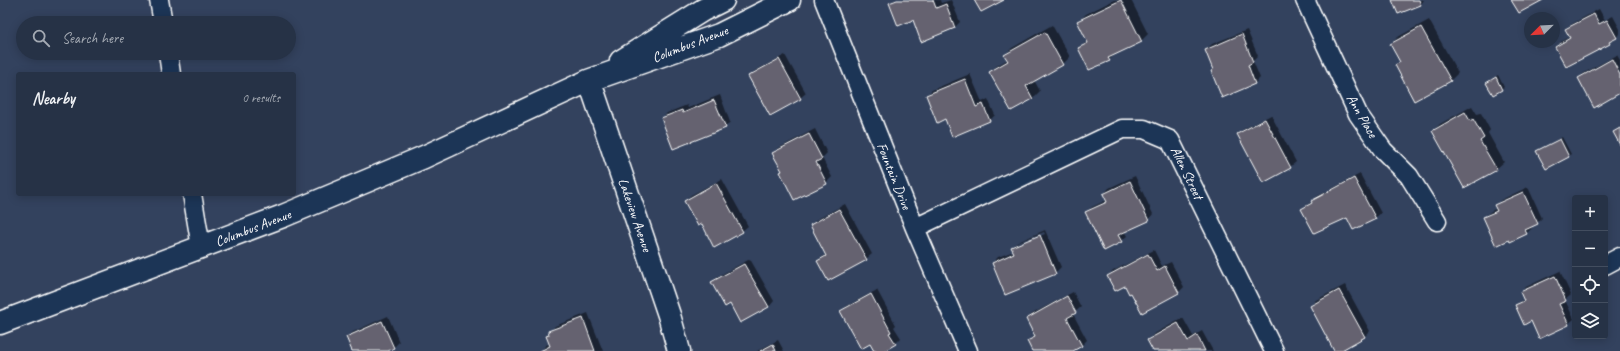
<!DOCTYPE html>
<meta charset="utf-8">
<style>
body{margin:0;font-family:Caveat,sans-serif;background:#323e51;color:#f1f3f6}
.controls{position:absolute;right:12px;bottom:12px;display:grid;overflow:hidden;border-radius:4px;box-shadow:0 2px 10px #0003}
.controls button{width:36px;height:36px;display:grid;place-items:center;padding:0;border:0;border-bottom:1px solid #424d5f;background:#263246;color:#f1f3f6;font:20px sans-serif}
.compass{position:absolute;left:1524px;top:12px;width:36px;height:36px;border-radius:50%;background:#263246;box-shadow:0 2px 10px #0003;rotate:246deg}
.list{margin:0;padding:0;list-style:none}
h2{display:flex;justify-content:space-between;align-items:center;height:52px;margin:0;padding:0 16px;font-size:17px}
h2 small{font-size:13px;font-weight:400;color:#a4aab3}
.icon{flex:none;width:22px;height:22px;fill:none;stroke:currentColor;stroke-width:2;stroke-linecap:round;stroke-linejoin:round}
.map{position:relative;flex:none;width:1620px;height:351px;overflow:hidden}
.search{position:absolute;background:#263246;box-shadow:0 2px 10px #0003;left:16px;top:16px;width:280px;height:44px;display:flex;align-items:center;gap:10px;box-sizing:border-box;padding:0 14px;border-radius:22px;color:#a4aab3;font-size:15px}
.panel{position:absolute;background:#263246;box-shadow:0 2px 10px #0003;left:16px;top:72px;width:280px;height:124px;border-radius:4px}
.map>svg:first-child{display:block}
.shadow{fill:#0007;fill-rule:evenodd}
.building{fill:#65626f;stroke:#fff}
.lines{fill:none;stroke-linecap:round;stroke-linejoin:round}
.street-casing{stroke:#fff;stroke-width:21}
.secondary-casing{stroke:#fff;stroke-width:25}
.street{stroke:#1d3557;stroke-width:18}
.secondary{stroke:#1d3557;stroke-width:22}
.labels{text-anchor:middle;dominant-baseline:central;stroke-width:3;stroke-linejoin:round;paint-order:stroke}
.street-label{font-size:14px;fill:#fff;stroke:#1d3557}
</style>
<div class="map">
<svg width="1620" height="351" viewBox="0 0 1620 351">
<rect width="100%" height="100%" fill="#33425e"/>
<filter id="ink" filterUnits="userSpaceOnUse"><feTurbulence type="fractalNoise" baseFrequency=".025" numOctaves="2"/><feDisplacementMap in="SourceGraphic" scale="8" xChannelSelector="R" yChannelSelector="G"/><feConvolveMatrix kernelMatrix="1 2 1 2 8 2 1 2 1" color-interpolation-filters="sRGB"/></filter>
<g filter="url(#ink)">
<path class="shadow" d="M894 0H940L941 3 951 0 960 22 955 27 913 19 890 4Z
M1114 0H1131L1148 34 1141 41 1115 54 1109 60 1079 48 1088 41 1079 21 1086 14Z
M1393 0H1424L1421 4 1399 13Z
M1599 9 1605 20 1613 16 1620 29V34L1616 38 1609 43 1556 47 1562 41 1570 37 1566 29 1572 24Z
M1429 20 1458 73 1451 80 1415 100 1396 65 1401 61 1391 44 1398 37Z
M1052 25 1070 57 1063 64 1034 80 1040 91 1033 98 1012 110 990 72 998 65 1008 59 1005 55 1012 48Z
M1247 30 1258 56 1253 61 1260 78 1255 83 1222 96 1206 50 1212 44Z
M785 55 806 93 800 98 749 76 755 71Z
M1617 55 1620 60V92L1579 78 1584 73Z
M970 74 982 102 988 99 995 115 990 120 927 95 932 90Z
M1498 75 1504 87 1493 94 1487 83Z
M720 95 730 122 725 127 662 119 667 113 687 105 688 108Z
M1472 106 1477 114 1481 113 1490 130 1488 133 1504 162 1496 169 1433 131 1440 124Z
M1271 115 1296 162 1290 167 1238 134 1244 129Z
M815 129 827 153 822 158 832 177 826 183 783 170 774 153 779 148Z
M1562 137 1571 154 1568 156 1538 151Z
M1360 174 1381 213 1375 218 1347 216 1303 209 1318 196Z
M1135 176 1153 214 1148 220 1124 231 1127 236 1121 241 1087 212 1092 207 1107 200 1104 194 1109 188Z
M722 179 748 226 742 231 702 223 685 201 691 195Z
M1528 187 1542 218 1537 223 1531 226 1532 228 1527 233 1484 217 1490 212 1497 208 1496 205 1501 200Z
M845 204 872 254 866 259 818 261 826 254 811 225 816 220Z
M1045 230 1061 267 1055 273 993 263 998 257 1014 251 1012 247 1018 242ZM1044 232 1045 234 1017 245V243Z
M1154 250 1162 266 1171 262 1184 287 1179 292 1125 285 1108 276 1113 271Z
M750 259 774 301 769 307 730 303 712 283 717 277Z
M1560 271 1571 295 1565 300 1574 319 1568 324 1532 320 1516 305 1524 299 1521 292 1526 287Z
M1345 285 1370 331 1364 337 1338 351H1336L1311 306 1316 300Z
M877 290 896 325 894 327 901 338 895 344 882 351H875L870 343 842 311 847 306Z
M1073 292 1081 307 1073 314 1087 340 1081 346 1071 351H1033L1028 341 1035 335 1027 319 1032 314Z
M588 313 603 351H541L546 345 550 344 547 336 555 326Z
M388 316 399 342 394 347 386 351H353L347 337 353 332Z
M1183 318 1193 336 1202 331 1213 351H1154L1148 340 1154 334Z
M778 340 784 351H757Z"/>
<path class="building" d="M897 0H933L936 8 946 4 955 28 921 42 913 20 898 26 889 3Z
M974 0H1004L981 12Z
M1121 0 1142 42 1108 58 1110 61 1089 70 1078 48 1088 43 1077 21Z
M1392 0H1419L1421 5 1398 14Z
M1511 0H1543L1519 13Z
M1594 14 1599 24 1607 20 1617 38 1609 42 1610 44 1566 67 1555 47 1570 38 1565 29Z
M1421 27 1451 81 1414 101 1395 65 1400 62 1390 44Z
M1045 32 1063 65 1026 86 1033 99 1011 111 989 72 1008 61 1004 55Z
M1242 34 1253 62 1248 65 1255 84 1222 98 1211 71 1213 70 1205 50Z
M779 59 801 99 770 116 748 76Z
M1612 59 1620 75V93L1594 108 1578 78Z
M1496 77 1502 90 1493 95 1486 83Z
M965 79 976 107 983 104 990 121 952 137 945 119 937 123 926 95Z
M714 100 726 128 673 149 661 118 682 110 683 113Z
M1465 112 1470 121 1473 119 1484 138 1480 141 1497 170 1464 188 1432 131Z
M1265 119 1291 168 1263 183 1237 134Z
M1620 128V145L1613 132Z
M809 134 822 159 816 162 827 184 794 200 780 172 782 171 772 153Z
M1560 139 1569 157 1546 169 1536 151Z
M1354 178 1376 219 1353 230 1347 218 1314 233 1301 209 1312 203 1311 201Z
M1130 181 1149 221 1118 235 1122 242 1104 251 1085 212 1107 202 1103 194Z
M716 183 743 232 714 248 702 224 698 226 684 201Z
M1523 192 1538 224 1525 230 1527 234 1510 242 1509 240 1496 246 1483 217 1497 211 1494 205Z
M839 209 867 260 828 281 817 261 826 256 810 225Z
M1040 235 1056 274 1005 295 992 263 1014 253 1011 247Z
M1148 254 1157 271 1165 266 1179 293 1142 313 1131 293 1129 294 1125 286 1115 291 1107 276Z
M744 264 769 307 740 323 730 304 725 307 711 282Z
M1555 276 1566 301 1559 304 1569 325 1539 339 1531 321 1524 325 1515 305 1524 301 1520 292Z
M1339 290 1365 337 1340 351H1334L1310 306Z
M871 294 891 332 889 333 896 344 884 351H874L870 344 861 349 840 311Z
M1067 296 1076 313 1067 318 1082 346 1073 351H1032L1027 341 1035 337 1026 319Z
M583 318 595 351H540L550 346 546 336 549 335 548 331Z
M382 321 394 348 388 351H352L346 337Z
M1178 323 1188 341 1197 335 1205 351H1153L1147 340Z
M773 344 776 351H760Z"/>
<g class="lines">
<g class="street-casing">
<path id="street" d="M159 0 163 23
M824 0 915 228 968 351
M1305 0 1358 114 1383 150 1409 176 1437 221
M168 53 171 74
M192 194 201 247
M915 228 1122 129H1144L1170 140 1274 351
M1605 265 1620 257"/>
</g>
<g class="secondary-casing">
<path id="secondary" d="M621 61 703 10 723 0
M588 81 594 94 669 315 679 351
M0 323 283 216 424 157 588 81 719 35 789 0"/>
</g>
<use href="#street" class="street"/>
<use href="#secondary" class="secondary"/>
</g>
</g>
<g class="labels">
<g class="street-label">
<text transform="translate(690 44) rotate(-21)">Columbus Avenue</text>
<text transform="translate(1362 116) rotate(60)">Ann Place</text>
<text transform="translate(1187 173) rotate(64)">Allen Street</text>
<text transform="translate(894 176) rotate(68)">Fountain Drive</text>
<text transform="translate(635 215) rotate(71)">Lakeview Avenue</text>
<text transform="translate(253 228) rotate(-21)">Columbus Avenue</text>
</g>
</g>
</svg>
<div class="controls">
<button>+</button>
<button>−</button>
<button><svg class="icon" aria-label="locate" viewBox="0 0 24 24"><circle cx="12" cy="12" r="6"/><path d="M12 2v4M12 18v4M2 12h4M18 12h4"/></svg></button>
<button><svg class="icon" aria-label="layers" viewBox="0 0 24 24"><path d="M12 4l9 5-9 5-9-5zM3 14l9 5 9-5"/></svg></button>
</div>
<svg class="compass" viewBox="-18 -18 36 36"><path d="M0-13l5 13h-10z" fill="#e53935"/><path d="M0 13l5-13h-10z" fill="#a4aab3"/></svg>
<div class="search"><svg class="icon" aria-label="search" viewBox="0 0 24 24"><circle cx="10" cy="10" r="6"/><path d="M15 15l6 6"/></svg>Search here</div>
<section class="panel">
<h2>Nearby<small>0 results</small></h2>
<ul class="list">
</ul>
</section>
</div>
